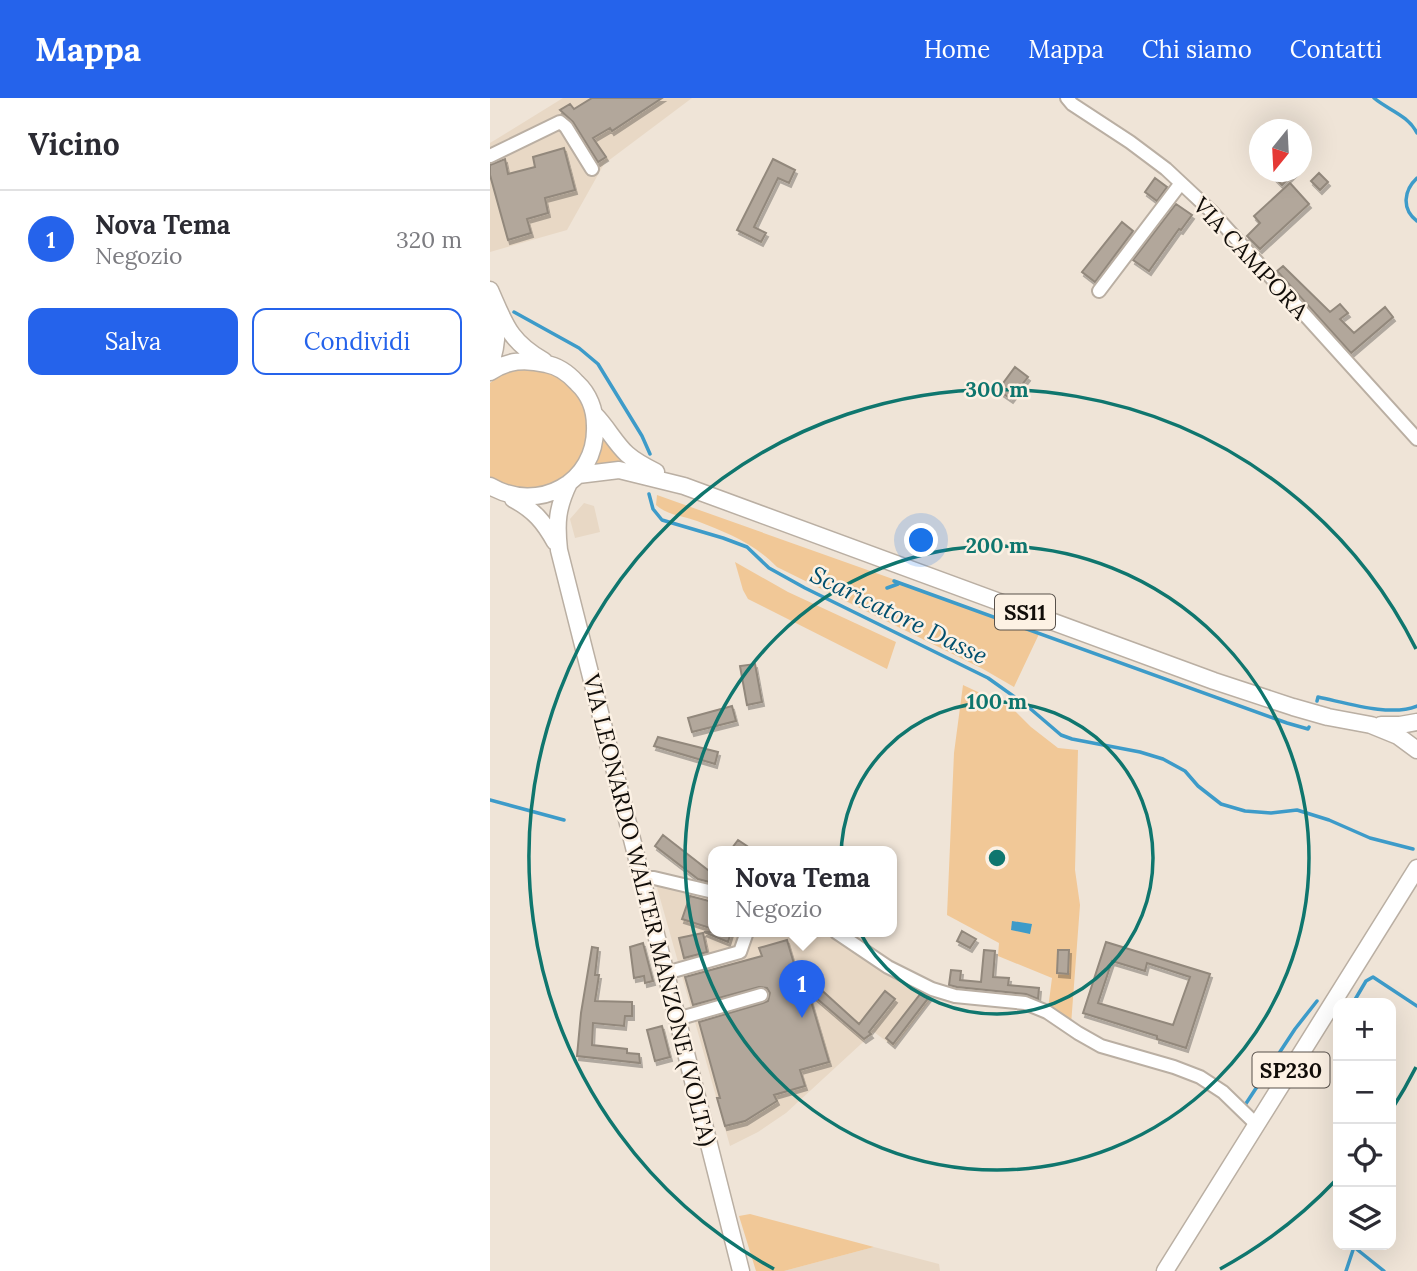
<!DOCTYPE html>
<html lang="it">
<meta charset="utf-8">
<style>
body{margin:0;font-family:Lora,serif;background:#f7f7f7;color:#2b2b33}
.controls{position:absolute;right:21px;bottom:21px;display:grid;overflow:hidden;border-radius:14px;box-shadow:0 7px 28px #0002}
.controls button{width:63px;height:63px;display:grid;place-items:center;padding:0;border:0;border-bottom:2px solid #e1e1e2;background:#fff;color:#2b2b33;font:35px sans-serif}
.compass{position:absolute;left:759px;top:21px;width:63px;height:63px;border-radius:50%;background:#fff;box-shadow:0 7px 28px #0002;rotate:198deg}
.you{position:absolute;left:432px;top:443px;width:24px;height:24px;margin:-18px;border:5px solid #fff;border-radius:50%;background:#1a73e8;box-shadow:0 0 0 10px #1a73e833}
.badge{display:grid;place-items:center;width:46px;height:46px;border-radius:50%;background:#2563eb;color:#fff;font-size:23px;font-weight:700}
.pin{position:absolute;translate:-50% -58px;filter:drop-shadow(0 2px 4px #0008)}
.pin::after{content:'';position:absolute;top:37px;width:24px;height:21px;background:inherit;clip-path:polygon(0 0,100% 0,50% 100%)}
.popup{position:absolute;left:218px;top:748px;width:189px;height:91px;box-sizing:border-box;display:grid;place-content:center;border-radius:14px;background:#fff;filter:drop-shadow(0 2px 5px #0005);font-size:23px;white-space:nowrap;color:#7c7c81}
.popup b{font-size:26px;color:#2b2b33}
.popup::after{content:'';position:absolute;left:50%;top:100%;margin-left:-14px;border:14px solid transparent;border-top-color:#fff}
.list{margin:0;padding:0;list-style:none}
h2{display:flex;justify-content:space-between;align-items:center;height:91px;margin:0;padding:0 28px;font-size:30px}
h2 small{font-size:23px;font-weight:400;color:#7c7c81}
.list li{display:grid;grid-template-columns:46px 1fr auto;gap:21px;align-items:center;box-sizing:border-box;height:98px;padding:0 28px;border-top:2px solid #e1e1e2}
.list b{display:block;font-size:26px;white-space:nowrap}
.list p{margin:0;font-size:23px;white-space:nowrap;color:#7c7c81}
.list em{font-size:23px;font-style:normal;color:#7c7c81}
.actions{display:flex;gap:14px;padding:21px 28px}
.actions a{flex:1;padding:16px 0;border:2px solid #2563eb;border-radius:14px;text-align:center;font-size:24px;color:#2563eb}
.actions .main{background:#2563eb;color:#fff}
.icon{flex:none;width:38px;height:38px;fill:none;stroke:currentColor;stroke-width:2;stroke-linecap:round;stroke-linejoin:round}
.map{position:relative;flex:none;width:927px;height:1173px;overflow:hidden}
header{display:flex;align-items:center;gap:42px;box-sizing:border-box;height:98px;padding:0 35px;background:#2563eb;color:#fff}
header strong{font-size:33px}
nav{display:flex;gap:38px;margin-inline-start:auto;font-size:24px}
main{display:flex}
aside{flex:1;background:#fff}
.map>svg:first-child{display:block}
.built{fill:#e8d8c5}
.green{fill:#f1c897}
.water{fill:#3d9bc9}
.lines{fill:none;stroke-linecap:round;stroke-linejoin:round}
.stream{stroke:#3d9bc9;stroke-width:3.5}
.building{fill:#b2a79b;stroke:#92887c;stroke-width:2;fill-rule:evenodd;filter:url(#shadow)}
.minor-casing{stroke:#baafa3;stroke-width:16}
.major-casing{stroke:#baafa3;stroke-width:19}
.minor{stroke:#fff;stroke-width:12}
.major{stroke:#fff;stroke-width:16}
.ring{fill:none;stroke:#0f766e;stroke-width:3.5}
.labels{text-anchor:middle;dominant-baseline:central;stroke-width:5;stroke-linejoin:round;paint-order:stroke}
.shield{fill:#fcf1e4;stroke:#58514b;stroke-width:2}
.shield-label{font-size:21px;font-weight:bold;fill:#110d09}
.street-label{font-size:23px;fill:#110d09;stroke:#fcf1e4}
.water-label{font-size:24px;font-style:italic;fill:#004f6e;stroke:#fcf1e4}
.centre{fill:#0f766e;stroke:#fcf1e4;stroke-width:3.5}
.ring-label{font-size:21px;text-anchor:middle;font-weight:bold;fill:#0f766e;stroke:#fcf1e4;stroke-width:5;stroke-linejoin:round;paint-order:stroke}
</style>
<header>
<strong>Mappa</strong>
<nav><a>Home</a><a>Mappa</a><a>Chi siamo</a><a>Contatti</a></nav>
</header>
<main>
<aside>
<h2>Vicino<small></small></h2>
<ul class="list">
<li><span class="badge">1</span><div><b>Nova Tema</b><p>Negozio</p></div><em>320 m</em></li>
</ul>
<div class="actions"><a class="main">Salva</a><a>Condividi</a></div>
</aside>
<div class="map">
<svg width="927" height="1173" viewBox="0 0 927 1173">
<defs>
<filter id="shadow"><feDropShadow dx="2" dy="4" stdDeviation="0" flood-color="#0004"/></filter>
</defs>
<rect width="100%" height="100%" fill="#efe4d7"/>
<path class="built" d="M73 0H202L114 66 77 132 0 154V45Z
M94 405 104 408 110 434 85 440 80 421Z
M166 786 223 799V834H336L347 840 412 884 445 896 404 949 384 934 296 1015 268 1034 240 1048Z
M384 1149 449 1166 450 1173H294Z"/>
<path class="green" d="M46 271C53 273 61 274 67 278 130 313 88 411 19 389 13 387 6 382 0 379V285C14 273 29 272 46 271Z
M114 339 142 367 105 369 111 354Z
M167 397 400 480 549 536 524 589 493 571 287 469C265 446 236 434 207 423 193 418 177 417 166 407Z
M245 464 298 494 406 544 397 571 258 501 253 492Z
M473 587 503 601 525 613 541 629 568 650 588 652 585 772 590 807 581 927 558 911 562 880 508 858 509 845 457 817 464 655Z
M260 1116 384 1149 294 1173H266L249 1118Z"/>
<path class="water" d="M522 823 542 826 540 836 521 832Z"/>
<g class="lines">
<path class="stream" d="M884 0C898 12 918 17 927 35
M927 80C914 92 911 111 927 123
M24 214 89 250 108 266 152 338 160 356
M159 396 163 411 172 422 233 440 257 449 279 470 315 490 498 580 536 607 571 637 582 641 650 654 673 661 695 673 708 688 731 706 755 713 781 715 807 712 839 722 880 740 923 751
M404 483 797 625 818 631 819 629
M397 490 408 486
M827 603 828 599C857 605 900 619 927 608
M0 702 74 722
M863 905 876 883 883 879 927 908
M755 1007 805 931 827 903
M856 1173 864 1149 894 1173"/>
</g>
<path class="building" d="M102 0H172L122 33 120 30 103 40 116 59 108 64 83 24 70 12 80 6 84 11Z
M74 50 85 92 55 100 58 115 37 121 41 135 18 142 0 77V67L15 61 18 76 45 69 43 59Z
M283 61 305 72 299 85 288 80 264 129 276 135 271 144 247 132Z
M779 74H805L792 87Z
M829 75 838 84 830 92 821 83Z
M665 80 677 89 667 103 655 94Z
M800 85 819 106 770 151 757 138 770 125 764 118Z
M686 106 702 117 691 132 689 131 659 173 643 162Z
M632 124 643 133 605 184 592 174Z
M793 168 840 214 850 206 858 215 850 221 864 235 895 209 903 219 861 255 787 173Z
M525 269 538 279 521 301 508 292Z
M265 566 272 604 257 607 250 568Z
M242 608 246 623 202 634 198 620Z
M168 639 228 654 225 666 164 648Z
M173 737 223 776V785L208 781 165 748Z
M248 742 257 748 253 754H239Z
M200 798 223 804V831L192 821Z
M472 833 486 841 480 850 467 843Z
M214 834H241L238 844Z
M213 835 217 854 194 860 189 840Z
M297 842 312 893 327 888 369 926 395 893 405 901 379 934 381 936 374 941 318 893 339 964 310 972 315 988 284 997 287 1003 255 1023 235 1028 227 1000H230L209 924 273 905 278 903 280 895 277 890 269 889 203 907 195 879 272 858 269 850Z
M616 844 720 876 696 950 667 941V938L593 915ZM622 863 655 873 657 865 700 879 683 927 608 905Z
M153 845 163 883 155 885 154 878 144 880 140 849Z
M102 849 108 850 105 877H109L105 903 142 904V918H135L134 928 103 925 102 947 137 951V955L149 956 150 965 87 958 91 915Z
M494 852 505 853 503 879 519 880 518 887 549 890 548 901 536 896 467 889 459 887 461 872 471 873 470 882 491 884Z
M568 852H579L578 876 567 875Z
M431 895 439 899 403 946 396 940Z
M172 928 180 959 165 963 157 932Z"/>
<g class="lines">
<g class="minor-casing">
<path id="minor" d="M577 0 582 6 640 44 676 71 722 114 927 341
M0 58 70 24 76 29 102 71
M609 193 691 85
M152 780H164L223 794
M346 834 398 869 442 891 465 898 535 905 557 914 588 935 611 948 684 969 710 979 733 994 767 1027
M176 875 250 854 257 834
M187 921 271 897"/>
</g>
<g class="major-casing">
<path id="major" d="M0 192C15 226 19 243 54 263
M0 267C7 249 8 233 5 215
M0 274C18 262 35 261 56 266 68 268 79 276 87 285 99 296 105 312 105 328 107 385 48 416 0 388
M105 317C117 329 125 345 137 356 146 364 156 369 166 374
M88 377 129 372 194 388 724 583 803 609 838 619 881 627 908 638 927 652
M79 385C67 410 66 425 69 452L251 1173
M23 401C44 412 54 424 65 444
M891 627H910L927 624
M675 1173 927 770"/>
</g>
<use href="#minor" class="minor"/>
<use href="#major" class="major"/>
</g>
<g class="ring">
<circle cx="507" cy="760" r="156"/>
<circle cx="507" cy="760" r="312"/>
<path d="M926 969A468 468 0 0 1 902 1011M846 1082A468 468 0 0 1 730 1171M284 1171A468 468 0 1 1 926 551"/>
</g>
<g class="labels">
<g class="shield">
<rect x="505" y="496.5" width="60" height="35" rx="5"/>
<rect x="762.5" y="954.5" width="77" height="35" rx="5"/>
</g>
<g class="shield-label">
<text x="535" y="514">SS11</text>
<text x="801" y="972">SP230</text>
</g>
<g class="street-label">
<text transform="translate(761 160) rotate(47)">VIA CAMPORA</text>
<text transform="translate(160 812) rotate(76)">VIA LEONARDO WALTER MANZONE (VOLTA)</text>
</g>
<g class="water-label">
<text transform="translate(409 517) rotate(26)">Scaricatore Dasse</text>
</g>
</g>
<circle cx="507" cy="760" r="10" class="centre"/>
<g class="ring-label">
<text x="507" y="299">300 m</text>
<text x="507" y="455">200 m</text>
<text x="507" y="611">100 m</text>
</g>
</svg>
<div class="controls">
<button>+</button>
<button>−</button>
<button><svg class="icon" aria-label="locate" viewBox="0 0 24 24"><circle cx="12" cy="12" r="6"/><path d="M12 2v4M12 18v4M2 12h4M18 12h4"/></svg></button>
<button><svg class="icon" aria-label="layers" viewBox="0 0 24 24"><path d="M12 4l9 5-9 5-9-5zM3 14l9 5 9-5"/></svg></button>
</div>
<svg class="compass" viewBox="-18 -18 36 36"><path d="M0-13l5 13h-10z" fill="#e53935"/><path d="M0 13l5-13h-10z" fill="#7c7c81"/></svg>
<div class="you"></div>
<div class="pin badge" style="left:312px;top:920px">1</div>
<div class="popup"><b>Nova Tema</b>Negozio</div>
</div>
</main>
